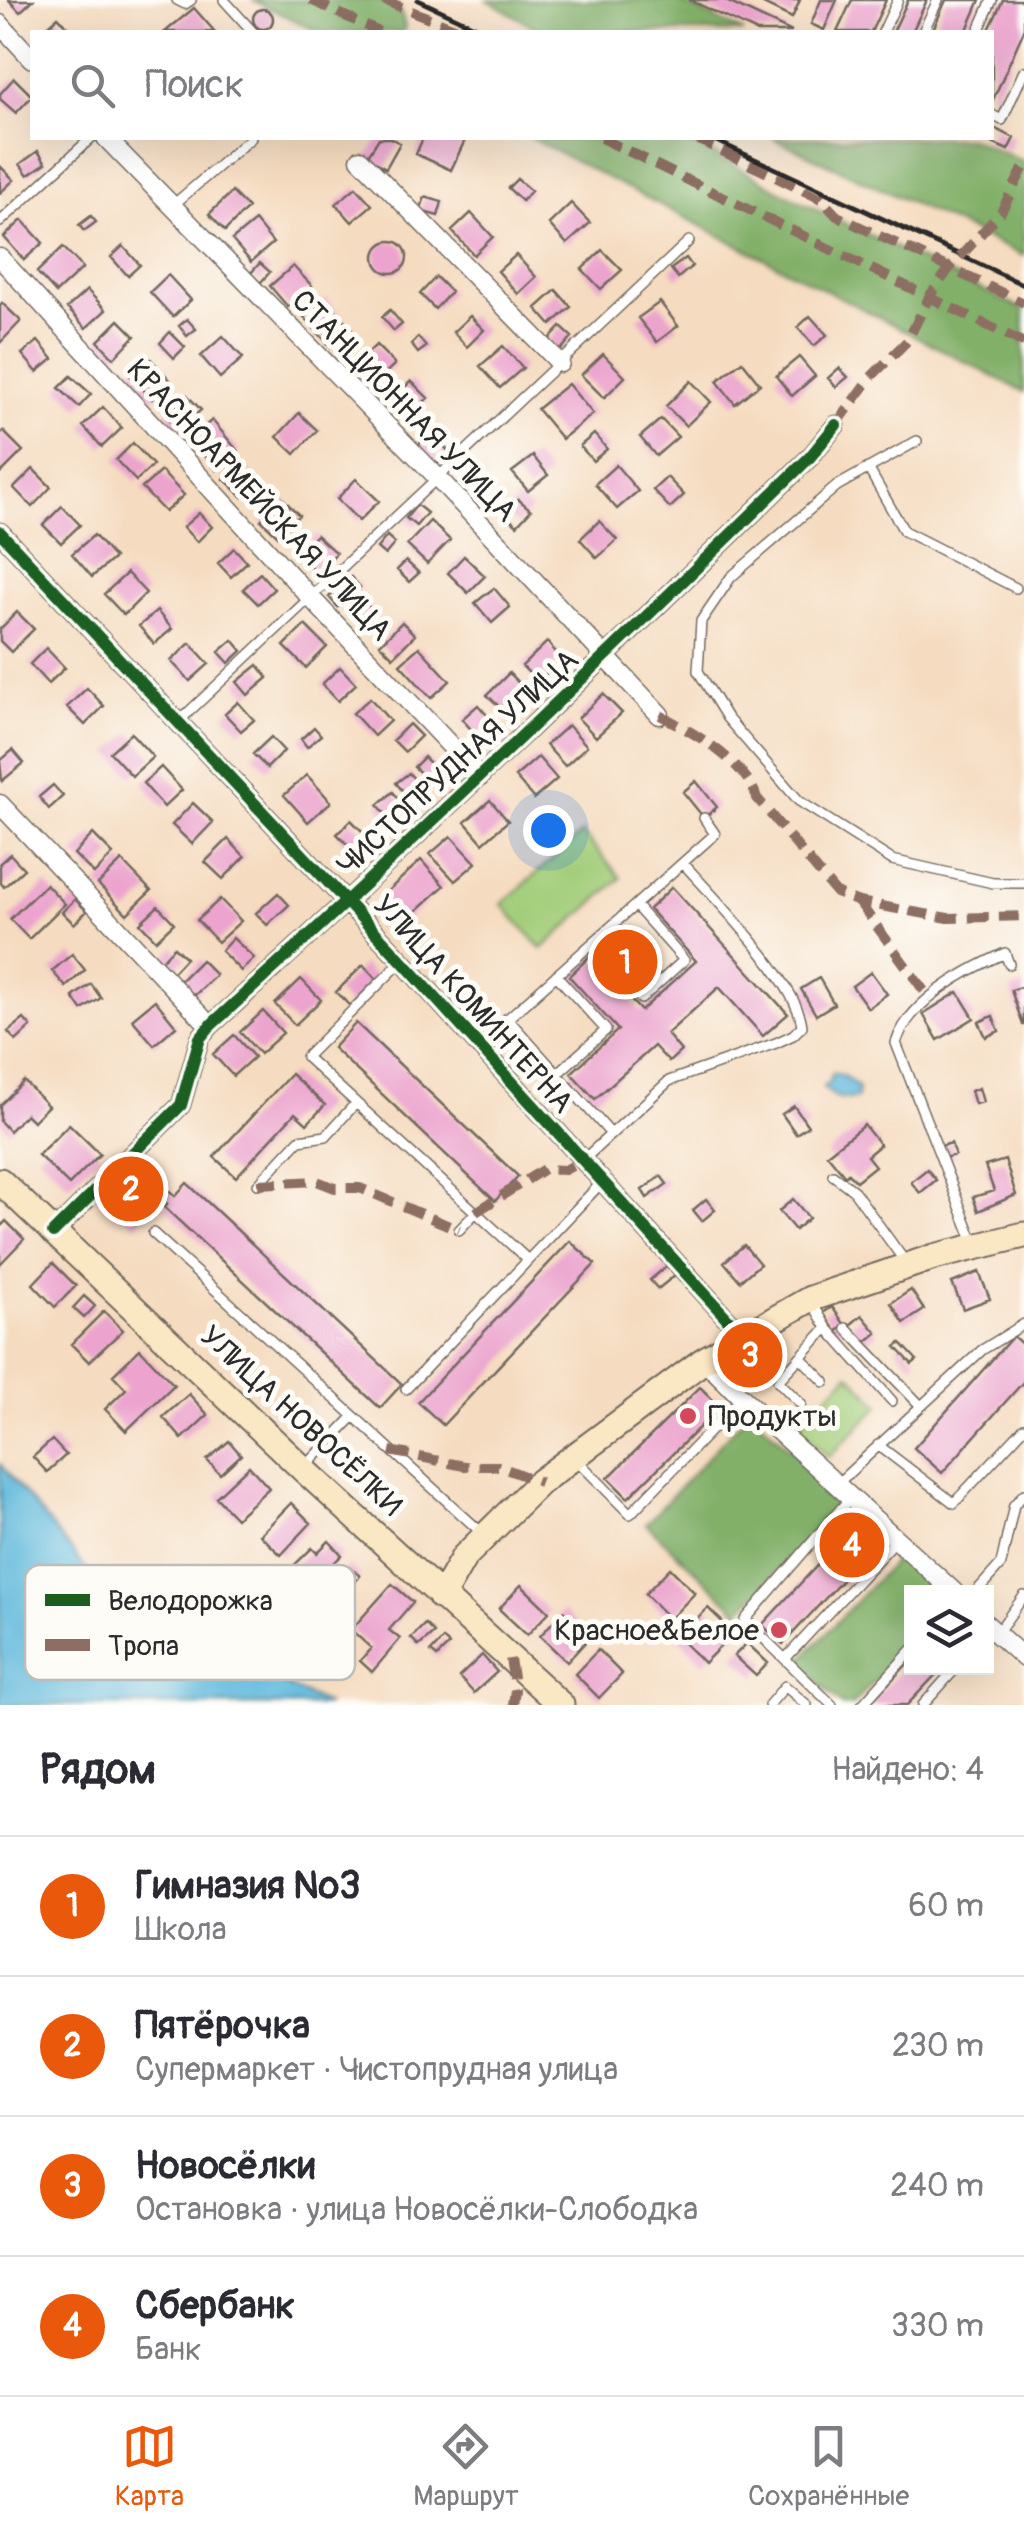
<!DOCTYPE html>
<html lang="ru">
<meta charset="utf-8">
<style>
body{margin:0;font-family:Pangolin,sans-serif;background:#f2f2f3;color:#2b2b33}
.controls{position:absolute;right:30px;bottom:30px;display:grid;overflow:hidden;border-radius:0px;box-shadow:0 10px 40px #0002}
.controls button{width:90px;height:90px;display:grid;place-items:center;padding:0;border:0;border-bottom:2px solid #e1e1e2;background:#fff;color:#2b2b33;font:50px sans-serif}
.you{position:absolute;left:548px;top:830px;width:35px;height:35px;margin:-25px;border:8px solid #fff;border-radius:50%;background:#1a73e8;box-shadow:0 0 0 15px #1a73e833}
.badge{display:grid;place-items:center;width:65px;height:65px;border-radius:50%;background:#ea580c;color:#fff;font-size:32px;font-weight:700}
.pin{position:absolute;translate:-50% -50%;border:5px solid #fff;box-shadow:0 2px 10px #0006}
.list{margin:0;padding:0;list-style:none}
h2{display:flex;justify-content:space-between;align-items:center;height:130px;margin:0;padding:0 40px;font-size:42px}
h2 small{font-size:32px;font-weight:400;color:#7c7c81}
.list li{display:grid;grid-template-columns:65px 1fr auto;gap:30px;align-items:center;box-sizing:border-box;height:140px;padding:0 40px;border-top:2px solid #e1e1e2}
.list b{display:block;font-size:38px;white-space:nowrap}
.list p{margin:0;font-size:32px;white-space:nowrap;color:#7c7c81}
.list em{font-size:32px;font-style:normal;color:#7c7c81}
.icon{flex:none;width:55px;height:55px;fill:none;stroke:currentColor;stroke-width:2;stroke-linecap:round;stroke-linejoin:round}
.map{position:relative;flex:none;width:1024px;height:1705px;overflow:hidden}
.search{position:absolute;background:#fff;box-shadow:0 10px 40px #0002;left:30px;right:30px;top:30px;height:110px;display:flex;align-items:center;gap:25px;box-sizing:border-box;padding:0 35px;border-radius:0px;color:#7c7c81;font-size:38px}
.sheet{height:690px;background:#fff}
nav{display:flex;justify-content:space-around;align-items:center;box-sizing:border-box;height:140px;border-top:2px solid #e1e1e2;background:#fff;font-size:28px;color:#7c7c81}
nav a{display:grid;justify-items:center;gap:5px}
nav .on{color:#ea580c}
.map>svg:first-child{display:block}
.green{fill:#a3cd79;stroke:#677c52;stroke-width:2.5}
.forest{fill:#82b069;stroke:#566e4a;stroke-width:2.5}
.water{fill:#5db8db;stroke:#447283;stroke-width:2.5}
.building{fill:#eca4ce}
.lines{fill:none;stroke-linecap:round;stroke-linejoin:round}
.lane-casing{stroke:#72695f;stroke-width:12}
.street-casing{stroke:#72695f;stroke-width:21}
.secondary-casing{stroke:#72695f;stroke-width:29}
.lane{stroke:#fff;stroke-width:9}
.street{stroke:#fff;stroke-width:18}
.secondary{stroke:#fae7c3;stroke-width:25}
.rail{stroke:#2b2b2b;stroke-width:5}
.quiet{stroke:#8d6e63;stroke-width:10;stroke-dasharray:20 10;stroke-linecap:butt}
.cycleway-casing{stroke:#fdfcf7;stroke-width:19}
.cycleway{stroke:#1b5e20;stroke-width:12}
.poi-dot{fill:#d1495b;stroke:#fdfcf7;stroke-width:4}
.labels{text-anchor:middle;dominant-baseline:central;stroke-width:10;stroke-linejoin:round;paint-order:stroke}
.street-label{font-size:30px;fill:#2b2b2b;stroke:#fdfcf7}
.poi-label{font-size:30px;fill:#2b2b2b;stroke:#fdfcf7;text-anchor:start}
.key{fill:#fdfcf7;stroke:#bebdba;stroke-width:2.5}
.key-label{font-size:28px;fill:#2b2b2b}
</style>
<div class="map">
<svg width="1024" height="1705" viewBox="0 0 1024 1705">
<rect width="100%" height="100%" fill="#fdfcf7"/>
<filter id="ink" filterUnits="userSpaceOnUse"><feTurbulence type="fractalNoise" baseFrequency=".01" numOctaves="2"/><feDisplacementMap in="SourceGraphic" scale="20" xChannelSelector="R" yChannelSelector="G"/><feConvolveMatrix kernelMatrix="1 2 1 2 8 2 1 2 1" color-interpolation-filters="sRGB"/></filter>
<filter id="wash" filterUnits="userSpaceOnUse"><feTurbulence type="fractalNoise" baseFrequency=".0048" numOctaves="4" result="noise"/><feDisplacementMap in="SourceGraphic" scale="40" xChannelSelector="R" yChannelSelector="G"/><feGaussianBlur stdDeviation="2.25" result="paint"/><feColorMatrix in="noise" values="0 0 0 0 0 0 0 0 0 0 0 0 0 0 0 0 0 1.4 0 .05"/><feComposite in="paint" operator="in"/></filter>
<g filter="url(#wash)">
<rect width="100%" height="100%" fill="#f5dbbf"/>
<path class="green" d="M582 833 621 878 542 949 502 904Z
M849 1374 880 1405 829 1457 797 1426Z"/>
<path class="forest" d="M252 0H379L400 10 405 26 403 32H319Z
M488 0H676L744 32H543Z
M530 138H670L707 150 795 199 1024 310V392Z
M773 138H970L1024 162V256Z
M750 1411 844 1499 739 1612 646 1524Z
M901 1554 942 1592H912L911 1642 852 1705H842L798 1663Z"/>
<path class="water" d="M832 1073 842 1075 858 1087 857 1098C843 1101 833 1098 823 1087L829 1083Z
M0 1464 97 1582 139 1643 202 1651 265 1675 328 1705H0Z"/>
<g id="blocks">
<path class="building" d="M9 0H33L20 12Z
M689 0H724L792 32H757Z
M765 0H800L792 18 763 4Z
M821 0H837L824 30 811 24Z
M852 0H886L871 32H837Z
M908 0H927L912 32H893Z
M946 0H980L966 32H932Z
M1003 0H1024V30L992 102V32H988Z
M194 8 215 32H165Z
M253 19a10 10 0 1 1 20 0a10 10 0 1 1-20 0Z
M58 17 73 32H41Z
M14 78 32 96 16 113 0 99V94Z
M992 127 1014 138 1008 150 981 138H992Z
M379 138H390L400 143 386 168 367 157Z
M423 138 465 140 451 170 416 154Z
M38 151 46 163 28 175 20 164Z
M0 166 14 180 0 193Z
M517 179 531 191 522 201 508 188Z
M356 187 372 205 352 222 336 204Z
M232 192 248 208 225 231 209 214Z
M425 197 442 202 438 216 420 211Z
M571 203 590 223 567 244 549 224Z
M471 213 493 237 474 255 452 231Z
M91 216 96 222 84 231 79 225Z
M22 220 43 243 24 260 4 237Z
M255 221 273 243 251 262 232 240Z
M375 257a16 16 0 1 1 32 0a16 16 0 1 1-32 0Z
M123 246 140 265 128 276 111 257Z
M63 247 83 268 56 293 37 272Z
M602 250 622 270 601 289 582 269Z
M516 255 536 277 518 294 498 271Z
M686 258 692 266 678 278 671 269Z
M260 263 270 272 260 283 250 274Z
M293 266 312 286 288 307 270 286Z
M168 275 191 300 173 317 150 292Z
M436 277 451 292 435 309 420 294Z
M87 290 106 310 86 328 67 308Z
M556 290 571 307 551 325 536 308Z
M325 299 352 329 331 347 304 317Z
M660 302 678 326 657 342 638 318Z
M2 303 21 321 0 343V306Z
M390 310 402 324 394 331 382 317Z
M470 316 484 330 467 347 453 332Z
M810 316 827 335 814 346 798 327Z
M187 319 196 329 187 336 179 326Z
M119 320 135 336 114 358 98 341Z
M561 327 572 337 559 352 548 341Z
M170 332 185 347 174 358 160 343Z
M223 336 243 358 220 378 201 356Z
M418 337 426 347 418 353 411 344Z
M38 341 53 359 37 372 22 354Z
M376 345 395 364 374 384 355 365Z
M503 346 523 368 500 388 480 366Z
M603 354 625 377 604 398 581 375Z
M147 355 171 381 152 399 128 373Z
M799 357 815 376 792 396 776 376Z
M742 361 760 384 735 404 717 381Z
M839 368 848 377 836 387 828 378Z
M71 376 91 394 79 407 59 388Z
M411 381 428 398 405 421 388 403Z
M691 381 711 402 686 426 666 406Z
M568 384 593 414 562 439 537 409Z
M187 395 201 410 179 430 165 414Z
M103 407 122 428 102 447 83 426Z
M299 413 317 430 295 454 277 437Z
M661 419 678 437 656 456 640 437Z
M212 420 238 451 216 470 190 439Z
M3 431 23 451 0 474V434Z
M432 433 450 453 435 466 417 446Z
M594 434 607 449 593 461 580 446Z
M133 443 153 465 136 481 116 460Z
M533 456 548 475 528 491 512 472Z
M239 463 258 480 243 497 224 479Z
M616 465 638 491 617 509 595 484Z
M33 469 51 487 32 507 14 488Z
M161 471 184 495 165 512 142 488Z
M667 477 684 495 670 508 653 490Z
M356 479 379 501 359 521 337 499Z
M282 498 299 515 278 536 261 520Z
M518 499 531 510 517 525 505 514Z
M417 505 427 513 416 526 406 518Z
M62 506 80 525 61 543 43 525Z
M199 513 212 527 197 542 183 527Z
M430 521 450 540 427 564 407 545Z
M599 521 617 540 597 558 580 539Z
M94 535 114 558 92 577 72 554Z
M316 535 336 553 317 573 298 555Z
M387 536 395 543 385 555 377 548Z
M234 548 247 562 231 577 218 563Z
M464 556 485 576 468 593 448 573Z
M406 561 419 573 409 582 397 570Z
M127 573 146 593 124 615 104 594Z
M260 573 274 589 258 604 243 589Z
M351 577 360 587 355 591 374 612 362 622 344 602 338 607 329 597Z
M494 588 510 607 492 623 475 603Z
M157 611 172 629 154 644 139 626Z
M17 612 34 629 11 652 0 641V629Z
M402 622 415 635 393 657 380 644Z
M305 625 327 647 306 668 284 646Z
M233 640 242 651 229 663 219 652Z
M547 642 562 659 538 682 522 666Z
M190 643 209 664 190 681 171 661Z
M419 647 450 681 431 698 400 664Z
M46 648 65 668 48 684 30 664Z
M258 665 268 678 248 695 237 682Z
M340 667 356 684 338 701 322 684Z
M509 673 526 691 505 712 487 695Z
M87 688 104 706 85 725 67 707Z
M603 694 622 713 596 737 578 718Z
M370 698 390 721 374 736 353 713Z
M238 702 254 720 241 731 225 714Z
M478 705 493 722 477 736 462 719Z
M409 724 421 736 405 752 393 740Z
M568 725 587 746 565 766 546 745Z
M314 727 321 735 307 747 301 739Z
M131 733 153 757 132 776 110 752Z
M271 737 284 751 267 768 253 754Z
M13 750 24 763 2 781 0 761Z
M424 757 439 772 430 782 414 767Z
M538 757 557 779 534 799 515 777Z
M161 767 182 790 164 807 143 783Z
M409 773 422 788 409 798 396 783Z
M307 775 331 802 308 822 284 795Z
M696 781 717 807 704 818 683 792Z
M53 785 63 796 49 809 39 797Z
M393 792 405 805 389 818 378 805Z
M490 800 508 821 483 843 465 822Z
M193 803 213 822 192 844 172 825Z
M351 820 369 838 355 852 337 834Z
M93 834 113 854 94 874 74 854Z
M451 836 476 863 455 881 430 854Z
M228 839 245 857 223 879 205 862Z
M10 854 24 869 4 887 0 882V863Z
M421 860 444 886 403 923 380 898Z
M122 861 151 891 127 914 98 884Z
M46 884 65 904 29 939 10 919Z
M672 887 788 1014 763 1036 719 987 667 1034 681 1051 669 1062 654 1046 595 1099 571 1073 618 1030 569 976 590 956 641 1011 696 961 649 909Z
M278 893 289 905 267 925 256 913Z
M75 899 87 911 74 924 62 912Z
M220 899 241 921 218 942 197 920Z
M158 906 174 923 156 940 140 923Z
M233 938 254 958 241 971 221 951Z
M174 947 186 958 172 973 160 962Z
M72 954 85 970 66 987 52 971Z
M201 960 216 975 193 997 179 982Z
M363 965 377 979 350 1006 336 992Z
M871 972 887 994 868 1008 852 986Z
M819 978 834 1004 816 1015 801 989Z
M301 979 321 1000 295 1025 275 1004Z
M91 984 101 998 82 1010 73 997Z
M1024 986V1025H1023L1011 990Z
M958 992 974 1018 938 1040 923 1014Z
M155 1000 176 1026 154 1045 132 1019Z
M263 1011 283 1033 260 1054 240 1032Z
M993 1016 999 1031 986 1037 979 1022Z
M24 1019 31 1027 16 1041 8 1032Z
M356 1023 518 1176 495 1201 333 1048Z
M234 1035 254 1057 233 1076 213 1054Z
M291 1074 325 1105 307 1124 295 1113 236 1177 214 1157Z
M24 1081 48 1106 33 1121 26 1114 9 1131 0 1121V1105Z
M979 1088 983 1102 975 1104 971 1091Z
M794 1106 808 1126 796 1134 782 1114Z
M69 1124 100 1154 69 1185 38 1155Z
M864 1125 880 1145 867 1156 875 1166 856 1181 848 1173 845 1176 827 1154Z
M951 1143 955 1155 944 1158 941 1146Z
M137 1160 175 1196 187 1183 402 1384 380 1408 164 1207 167 1204 160 1199 135 1225 104 1195Z
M1005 1160 1016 1195 978 1211 973 1197 994 1191 985 1166Z
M927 1169 936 1180 920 1193 911 1182Z
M661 1176 667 1184 647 1198 642 1190Z
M706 1199 715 1210 702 1221 693 1210Z
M793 1199 809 1218 795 1230 779 1211Z
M6 1221 24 1239 0 1264V1227Z
M570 1241 595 1264 443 1425 418 1402Z
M744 1245 760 1264 740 1281 724 1262Z
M53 1263 76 1286 55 1307 33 1284Z
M667 1266 675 1275 658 1289 650 1280Z
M979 1272 990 1299 963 1309 952 1283Z
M911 1290 924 1310 904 1323 891 1303Z
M84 1296 95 1306 84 1318 73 1308Z
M832 1307 845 1325 836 1332 823 1313Z
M104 1311 123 1330 89 1362 71 1344Z
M862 1315 877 1333 865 1343 850 1325Z
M1013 1336 1024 1346V1381L942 1473 914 1448Z
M901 1343 917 1360 912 1364 896 1347Z
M140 1349 174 1385 126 1431 105 1409 126 1389 113 1375Z
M700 1387 720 1407 628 1498 608 1478Z
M189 1394 208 1415 182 1439 163 1417Z
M52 1440 66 1455 47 1472 33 1457Z
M229 1441 241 1455 220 1474 207 1460Z
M249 1466 269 1488 236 1518 216 1497Z
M291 1503 311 1523 281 1555 260 1535Z
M850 1530 871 1549 783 1644 762 1625Z
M329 1541 342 1555 301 1596 282 1577 312 1548 317 1553Z
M348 1566 360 1576 347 1592 352 1597 337 1616 319 1601Z
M670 1568 695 1593 670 1619 645 1594Z
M392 1584 413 1602 389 1630 400 1639 372 1672 360 1661 371 1648 351 1630Z
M521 1585 549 1612 527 1635 499 1609Z
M708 1608 734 1633 704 1663 679 1638Z
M563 1611 590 1637 567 1662 540 1636Z
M425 1624 434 1633 419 1646 411 1638Z
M443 1639 449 1645 437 1657 431 1652Z
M747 1643 768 1663 756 1676 734 1656Z
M598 1650 622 1674 599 1698 575 1674Z
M482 1655 497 1672 474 1693 459 1677Z
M912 1659V1668H942L907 1705H868Z"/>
</g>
</g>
<g filter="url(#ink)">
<use href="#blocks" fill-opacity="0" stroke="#72695f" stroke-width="2.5"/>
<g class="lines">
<g class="lane-casing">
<path id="lane" d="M177 0 185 4 191 0
M224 0 253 32
M883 32 898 0
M923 32 938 0
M978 32 992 0
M992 115 1002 120 1024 71
M172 206 251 138
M0 222 91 138
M917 441 837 486 731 577 701 621 698 671 727 718 799 801 892 860 993 883H1024
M868 468 904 531 1016 588
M178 722 689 241
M592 944 641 999 684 960 635 905
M402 961 306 1057 528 1260
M556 975 606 1030 557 1074
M507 1018 611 1134
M478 1045 715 834 704 818
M583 1160 669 1081 776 1043 793 1035 802 1026C797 981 714 898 683 863
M833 1175 854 1191 906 1263
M258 1184 299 1140 326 1136 356 1103
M459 1230 476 1212
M153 1233 482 1533
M975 1245 896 1043C909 1001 967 970 1005 953L1009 964
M811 1301 827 1328 892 1401
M846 1328 920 1405
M800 1357 825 1382
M406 1389 603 1181
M801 1404 778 1381 827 1328
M878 1445 954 1503 1024 1428
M575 1458 630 1514 742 1398
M306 1466 353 1417
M837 1484 982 1350 1024 1324
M976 1592 1001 1564 1014 1505 1024 1494
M997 1633 1024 1596
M785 1659 897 1539
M769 1705 785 1686 807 1705
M832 1705 745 1620 851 1497
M862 1705 912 1650
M923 1705 956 1668"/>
</g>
<g class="street-casing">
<path id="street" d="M0 24 32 59
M106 138 436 476 660 715
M360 159 560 363
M0 258 310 597 480 777
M0 532 402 961 743 1336
M0 804 210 1026
M53 1233 181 1105 200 1038 210 1026C415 841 613 650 810 457L836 425
M704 1360 742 1398 954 1592
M986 1624 1024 1658"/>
</g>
<g class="secondary-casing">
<path id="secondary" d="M0 1181 303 1469 561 1705
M441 1597 464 1557 540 1482 704 1360 810 1299 934 1257 1024 1235"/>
</g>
<use href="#lane" class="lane"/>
<use href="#street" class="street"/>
<use href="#secondary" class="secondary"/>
<path class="rail" d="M418 0 487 32
M710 138 1024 285"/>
<path class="quiet" d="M311 0 379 32
M383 0 465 32
M601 138 1024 343
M695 138 821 199 837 216 1024 303
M836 425 873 375 908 340 929 297 949 269 1001 212 1024 167
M660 715C693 732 746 762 757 798L836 893 859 902 948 918 1024 916
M859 902 930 999
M258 1184 317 1181 335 1188H360L459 1230
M476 1212 544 1169 565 1170 583 1160
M390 1451 464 1466H498L540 1482
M510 1659 515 1690 513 1705"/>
<g class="cycleway-casing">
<path id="cycleway" d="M0 532 402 961 743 1336
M53 1233 181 1105 200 1038 210 1026C415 841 613 650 810 457L836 425"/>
</g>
<use href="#cycleway" class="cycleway"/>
</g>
</g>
<g class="poi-dot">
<circle cx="688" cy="1416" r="10"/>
<circle cx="779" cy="1630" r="10"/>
</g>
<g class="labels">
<g class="street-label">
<text transform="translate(404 406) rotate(46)">СТАНЦИОННАЯ УЛИЦА</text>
<text transform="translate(259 500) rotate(47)">КРАСНОАРМЕЙСКАЯ УЛИЦА</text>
<text transform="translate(458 763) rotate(-43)">ЧИСТОПРУДНАЯ УЛИЦА</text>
<text transform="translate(473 1004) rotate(48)">УЛИЦА КОМИНТЕРНА</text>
<text transform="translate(301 1421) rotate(43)">УЛИЦА НОВОСЁЛКИ</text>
</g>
<g class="poi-label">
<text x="708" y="1416">Продукты</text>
<text x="759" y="1630" text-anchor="end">Красное&amp;Белое</text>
</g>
</g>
<rect x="25" y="1565" width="330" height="115" rx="15" class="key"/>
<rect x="45" y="1594" width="45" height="12" fill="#1b5e20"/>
<rect x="45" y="1639" width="45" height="12" fill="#8d6e63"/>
<g class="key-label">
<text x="108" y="1610">Велодорожка</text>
<text x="108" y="1655">Тропа</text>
</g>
</svg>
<div class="controls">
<button><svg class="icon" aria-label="layers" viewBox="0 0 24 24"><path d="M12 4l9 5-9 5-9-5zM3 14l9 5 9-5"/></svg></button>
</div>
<div class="you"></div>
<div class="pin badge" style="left:625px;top:962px">1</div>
<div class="pin badge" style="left:131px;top:1189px">2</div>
<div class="pin badge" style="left:750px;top:1355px">3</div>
<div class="pin badge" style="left:852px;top:1545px">4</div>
<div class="search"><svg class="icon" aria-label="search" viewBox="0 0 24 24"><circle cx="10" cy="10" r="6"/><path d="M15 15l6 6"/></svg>Поиск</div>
</div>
<section class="sheet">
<h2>Рядом<small>Найдено: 4</small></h2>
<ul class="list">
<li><span class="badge">1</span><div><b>Гимназия №3</b><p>Школа</p></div><em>60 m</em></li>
<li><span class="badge">2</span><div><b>Пятёрочка</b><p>Супермаркет · Чистопрудная улица</p></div><em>230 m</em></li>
<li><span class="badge">3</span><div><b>Новосёлки</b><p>Остановка · улица Новосёлки-Слободка</p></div><em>240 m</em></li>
<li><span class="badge">4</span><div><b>Сбербанк</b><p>Банк</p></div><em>330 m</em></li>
</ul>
</section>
<nav>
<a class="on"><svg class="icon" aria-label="map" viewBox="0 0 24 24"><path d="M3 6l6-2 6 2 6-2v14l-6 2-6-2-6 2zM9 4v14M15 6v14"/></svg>Карта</a>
<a><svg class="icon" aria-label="directions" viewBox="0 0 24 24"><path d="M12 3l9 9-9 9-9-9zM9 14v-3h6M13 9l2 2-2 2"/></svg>Маршрут</a>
<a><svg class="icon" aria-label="saved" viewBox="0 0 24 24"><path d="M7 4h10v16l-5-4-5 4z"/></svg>Сохранённые</a>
</nav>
